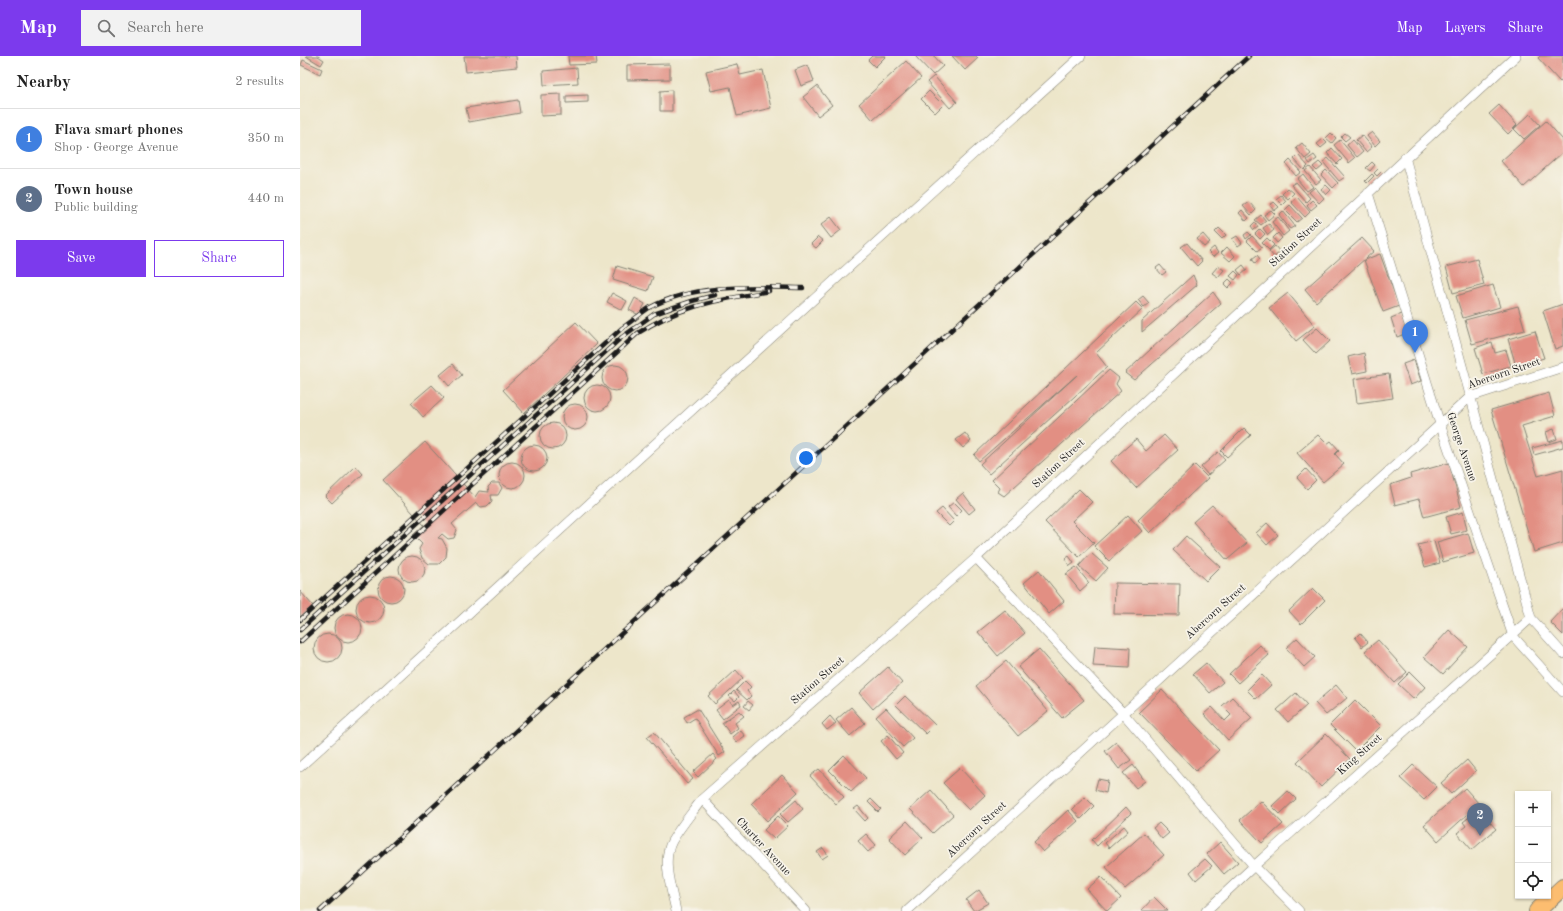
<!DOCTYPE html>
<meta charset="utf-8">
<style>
body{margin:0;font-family:"Old Standard TT",serif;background:#f2f2f2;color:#222}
.controls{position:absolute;right:12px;bottom:12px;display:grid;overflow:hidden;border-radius:0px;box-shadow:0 1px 3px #0004}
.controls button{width:36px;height:36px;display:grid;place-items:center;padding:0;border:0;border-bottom:1px solid #e0e0e0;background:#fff;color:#222;font:20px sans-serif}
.you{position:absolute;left:506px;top:402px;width:14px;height:14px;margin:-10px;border:3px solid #fff;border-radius:50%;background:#1a73e8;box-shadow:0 0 0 6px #1a73e833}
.badge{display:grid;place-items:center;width:26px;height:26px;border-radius:50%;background:#7c3aed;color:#fff;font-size:13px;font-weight:700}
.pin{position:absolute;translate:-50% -33px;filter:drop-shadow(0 1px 2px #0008)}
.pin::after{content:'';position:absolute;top:21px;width:14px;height:12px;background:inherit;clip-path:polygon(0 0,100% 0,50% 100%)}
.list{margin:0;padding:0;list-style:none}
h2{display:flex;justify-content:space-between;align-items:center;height:52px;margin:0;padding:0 16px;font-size:17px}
h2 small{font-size:13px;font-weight:400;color:#767676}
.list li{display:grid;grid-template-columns:26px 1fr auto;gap:12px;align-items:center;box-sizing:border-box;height:60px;padding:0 16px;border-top:1px solid #e0e0e0}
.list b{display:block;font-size:15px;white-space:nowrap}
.list p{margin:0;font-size:13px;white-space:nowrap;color:#767676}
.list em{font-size:13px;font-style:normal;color:#767676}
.actions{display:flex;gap:8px;padding:12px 16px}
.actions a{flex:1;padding:9px 0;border:1px solid #7c3aed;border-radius:0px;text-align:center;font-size:14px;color:#7c3aed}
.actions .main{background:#7c3aed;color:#fff}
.icon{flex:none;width:22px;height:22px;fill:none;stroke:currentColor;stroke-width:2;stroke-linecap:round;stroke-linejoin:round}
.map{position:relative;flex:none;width:1263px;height:855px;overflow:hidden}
header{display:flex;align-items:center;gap:24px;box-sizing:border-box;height:56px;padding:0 20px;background:#7c3aed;color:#fff}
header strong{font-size:19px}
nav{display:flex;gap:22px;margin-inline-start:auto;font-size:14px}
.search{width:280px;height:36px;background:#f2f2f2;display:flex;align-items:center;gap:10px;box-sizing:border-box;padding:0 14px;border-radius:0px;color:#767676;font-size:15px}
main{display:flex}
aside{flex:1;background:#fff}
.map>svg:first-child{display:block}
.building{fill:#e28f83}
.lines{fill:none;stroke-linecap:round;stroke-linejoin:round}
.minor-casing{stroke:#848173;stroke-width:10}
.trunk-casing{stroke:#848173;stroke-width:18}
.minor{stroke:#fff;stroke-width:9}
.trunk{stroke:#fcbd6f;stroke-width:16}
.rail-casing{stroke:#1c1c1c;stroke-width:4.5}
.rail{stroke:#f7f3e8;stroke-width:3;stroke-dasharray:9;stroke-linecap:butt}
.labels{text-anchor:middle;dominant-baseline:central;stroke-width:3.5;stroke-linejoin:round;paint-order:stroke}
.street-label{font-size:11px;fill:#1c1c1c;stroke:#f7f3e8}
</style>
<header>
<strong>Map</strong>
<div class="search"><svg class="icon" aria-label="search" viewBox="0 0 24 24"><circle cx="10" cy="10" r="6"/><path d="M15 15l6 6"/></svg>Search here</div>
<nav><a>Map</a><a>Layers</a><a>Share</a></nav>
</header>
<main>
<aside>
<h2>Nearby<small>2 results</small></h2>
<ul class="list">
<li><span class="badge" style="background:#3f7fe0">1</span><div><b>Flava smart phones</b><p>Shop · George Avenue</p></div><em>350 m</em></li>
<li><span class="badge" style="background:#5c6f8a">2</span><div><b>Town house</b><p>Public building</p></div><em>440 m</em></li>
</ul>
<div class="actions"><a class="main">Save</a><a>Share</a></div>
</aside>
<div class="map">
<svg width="1263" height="855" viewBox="0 0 1263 855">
<rect width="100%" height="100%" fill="#f7f3e8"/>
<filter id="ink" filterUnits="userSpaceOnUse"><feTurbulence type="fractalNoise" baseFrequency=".025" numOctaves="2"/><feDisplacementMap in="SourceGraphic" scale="8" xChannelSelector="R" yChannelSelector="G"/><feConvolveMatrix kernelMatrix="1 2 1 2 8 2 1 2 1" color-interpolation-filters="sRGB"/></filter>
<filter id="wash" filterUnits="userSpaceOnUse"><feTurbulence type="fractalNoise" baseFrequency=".012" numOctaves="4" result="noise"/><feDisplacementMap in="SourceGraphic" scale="16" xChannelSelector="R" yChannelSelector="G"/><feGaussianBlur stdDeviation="0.9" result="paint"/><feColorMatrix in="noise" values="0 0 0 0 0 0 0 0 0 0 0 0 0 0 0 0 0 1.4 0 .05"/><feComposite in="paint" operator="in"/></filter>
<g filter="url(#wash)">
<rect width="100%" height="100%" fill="#ede6ca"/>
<g id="blocks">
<path class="building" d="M6 0H18L24 4 21 9Z
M164 0H216L217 11 166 16Z
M268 0H296L297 8 269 9Z
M572 0H586L575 11 568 4Z
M615 0H634L643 10 633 19Z
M652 0H676L678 2 665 14Z
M1240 0H1263V24L1260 26 1238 2Z
M3 4 22 13 20 18 1 9Z
M606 5 621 22 573 64 559 48Z
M370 8V23L327 24V9Z
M437 8 440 19 463 14 471 52 437 60 430 31 411 35 406 15Z
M508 9 514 25 501 30 495 14Z
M277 12 278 27 244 29 243 15Z
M634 20 657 46 650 52 627 26Z
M517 30 532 49 518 60 503 41Z
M372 34V55H360V35Z
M629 35 643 49 635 57 621 43Z
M261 38V59L241 60V39Z
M288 39V46L266 47V40Z
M218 44 220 57 169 66 166 52Z
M1199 49 1217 69 1208 78 1189 58Z
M1230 58 1240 69 1224 83 1214 73Z
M1246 65 1263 84V96L1224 131 1201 105Z
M1072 76 1080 85 1075 90 1067 80Z
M1031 77 1036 82 1032 87 1026 82Z
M1045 77 1050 81 1045 85 1041 81Z
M1062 79 1072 91 1066 96 1056 84Z
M1023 83 1027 87 1021 92 1017 88Z
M1040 84 1055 102 1049 107 1034 89Z
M1053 84 1063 96 1057 101 1047 89Z
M1002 87 1011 98 1005 103 996 92Z
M1032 92 1042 103 1037 108 1027 97Z
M998 99 1008 110 1004 114 994 103Z
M1014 99 1017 103 1010 108 1007 104Z
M1028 102 1045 121 1039 125 1023 106Z
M990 104 1001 116 996 120 986 108Z
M1019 106 1023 110 1017 115 1013 111Z
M1072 106 1075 109 1070 115 1066 112Z
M1010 111 1021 124 1016 128 1005 115Z
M1078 113 1081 116 1077 120 1074 117Z
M1026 114 1038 127 1033 132 1021 119Z
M1003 118 1013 131 1007 135 997 123Z
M1072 118 1074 120 1067 127 1065 125Z
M996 126 1010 142 1006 146 991 129Z
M1026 129 1031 134 1026 139 1021 133Z
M1015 131 1024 142 1019 147 1009 136Z
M988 132 994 137 988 143 982 138Z
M981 139 986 145 982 149 976 143Z
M997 141 1010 156 1005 161 991 146Z
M1012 144 1017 149 1011 154 1007 149Z
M949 146 956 154 951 159 943 150Z
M974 146 979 151 974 155 970 149Z
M990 149 1002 162 997 166 985 154Z
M942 154 949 162 946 165 939 157Z
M971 154 975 158 968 164 964 159Z
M983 155 995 170 990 173 979 159Z
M961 159 966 165 961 169 955 164Z
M531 161 541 174 531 182 521 169Z
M978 161 989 175 983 180 972 166Z
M955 166 958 171 954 174 951 170Z
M969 168 974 174 968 179 963 172Z
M919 172 926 179 922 183 915 176Z
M960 173 965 178 960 183 955 178Z
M948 176 951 179 946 183 944 179Z
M978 177 982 182 977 187 973 182Z
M903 178 910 186 904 191 897 183Z
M937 180 942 187 938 190 932 183Z
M952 180 962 191 957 195 947 185Z
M518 181 523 185 516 192 511 188Z
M967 182 974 189 969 194 962 187Z
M1062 182 1074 195 1016 246 1005 233Z
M887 187 902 205 897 210 881 191Z
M975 190 980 196 974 201 969 195Z
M914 191 918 197 913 201 908 196Z
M927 191 935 200 930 205 921 197Z
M1080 198 1099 250 1083 256 1064 204Z
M957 199 960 203 955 207 952 203Z
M1177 203 1184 229 1153 237 1146 211Z
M860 209 866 216 862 219 856 212Z
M943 209 947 214 941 219 937 214Z
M317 210 353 221 348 235 313 224Z
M918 210 924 214 918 221 912 217Z
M935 215 939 219 935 224 930 220Z
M893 219 897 229 842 276V265Z
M929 223 933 227 928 232 924 228Z
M1193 229 1200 251 1163 262 1156 240Z
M913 236 921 247 834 324 825 317Z
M312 237 327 245 322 254 307 246Z
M988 237 1015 270 996 285 969 252Z
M843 240 849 247 844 251 838 244Z
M335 242 345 248 339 259 329 254Z
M836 246 843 253 796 297 807 311 689 418 680 408 777 319 679 405 674 399Z
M1263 248V290L1255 293 1243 255Z
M1218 250 1225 274 1172 288 1165 264Z
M1101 258 1107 277 1097 281 1091 262Z
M276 266 297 288 224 357 203 334Z
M1017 272 1030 285 1016 298 1003 284Z
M1235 275 1244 302 1216 310 1208 283Z
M1192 286 1195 297 1206 294 1211 310 1183 318 1175 292Z
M1064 297 1067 315 1052 318 1048 301Z
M1114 304 1121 325 1110 329 1103 308Z
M153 308 162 319 149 330 140 319Z
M302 322a13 13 0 1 1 26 0a13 13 0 1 1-26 0Z
M809 314 819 322 816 328 821 335 704 440 698 436 700 432 692 424Z
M1089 318 1093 342 1057 347 1054 323Z
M284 342a13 13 0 1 1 26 0a13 13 0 1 1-26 0Z
M132 329 144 342 123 361 111 347Z
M1249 337 1255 360 1222 370 1238 420 1263 413V487L1234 496 1191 354Z
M262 361a13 13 0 1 1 26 0a13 13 0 1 1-26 0Z
M240 380a13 13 0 1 1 26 0a13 13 0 1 1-26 0Z
M944 372 951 379 927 401 921 395Z
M1254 373 1257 383 1249 386 1246 376Z
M665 377 671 385 663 392 656 384Z
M864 379 878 394 836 432 811 405 836 383 846 395Z
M1018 379 1027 388 1031 385 1039 394 1035 398 1044 408 1023 426 997 397Z
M1263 384V391L1234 399 1232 392Z
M125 386 175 441 179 435 189 436 188 431 192 427H199L202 432 198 439H191L192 445 187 450 181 451 176 447 152 468 157 474 154 482 148 483 142 478 138 482 142 483 147 492 146 501 139 508H129L122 502 119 493 122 488 113 479 124 469 83 424Z
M221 402a13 13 0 1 1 26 0a13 13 0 1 1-26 0Z
M918 396 925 404 908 419 901 411Z
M199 419a13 13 0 1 1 26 0a13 13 0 1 1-26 0Z
M1149 407 1161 451 1124 461 1119 443 1095 449 1090 429 1111 422 1110 418Z
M895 409 908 422 850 477 838 464Z
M56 410 63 418 32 447 25 440Z
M1006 413 1016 424 1007 433 997 422Z
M779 433 792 446 772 465 794 487 779 501 745 466Z
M663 437 675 453 669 458 656 443Z
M654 446 662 454 656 460 648 451Z
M912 449 947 487 927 504 893 466Z
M642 452 654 465 649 470 636 457Z
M1163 456 1167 474 1151 478 1146 461Z
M828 459 842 475 809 505 794 490Z
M967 467 978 479 967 489 956 477Z
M1168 477 1174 497 1143 506 1137 486Z
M886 480 920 511 906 525 873 494Z
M1134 485 1140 507 1125 511 1118 489Z
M791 497 808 512 796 525 779 510Z
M99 513a13 13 0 1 1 26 0a13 13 0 1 1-26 0Z
M769 500 774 507 770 510 765 503Z
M776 511 789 527 780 535 766 518Z
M739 514 764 545 749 558 724 527Z
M78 533a13 13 0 1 1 26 0a13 13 0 1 1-26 0Z
M815 527 880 528 879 559 814 558Z
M1013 532 1025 544 1001 568 989 555Z
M0 535 13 550 0 561Z
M56 553a14 14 0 1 1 28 0a14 14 0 1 1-28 0Z
M1263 552V579L1250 566Z
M705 554 725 577 698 600 678 576Z
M34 572a14 14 0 1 1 28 0a14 14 0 1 1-28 0Z
M1149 574 1168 591 1143 618 1124 601Z
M1060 577 1068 586 1062 591 1055 582Z
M14 592a14 14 0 1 1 28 0a14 14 0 1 1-28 0Z
M997 582 1015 601 1004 611 986 592Z
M1078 584 1107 616 1095 627 1065 595Z
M960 589 969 599 938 627 929 618Z
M795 590 830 592 829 612 793 610Z
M739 593 784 644 762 662 718 611Z
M706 605 748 655 718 680 676 630Z
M906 607 923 626 910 637 893 618Z
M588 611 602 627 573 653 559 637Z
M436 614 443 622 415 648 408 640Z
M1110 616 1125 631 1114 643 1098 628Z
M962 619 971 629 956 643 947 634Z
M445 625 451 631 447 635 451 640 447 644 436 634Z
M1036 629 1047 642 1026 659 1015 647Z
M862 634 919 694 896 715 839 656Z
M434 635 439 641 435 645 429 640Z
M996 637 1007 649 988 666 977 654Z
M605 640 635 669 626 678 596 649Z
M932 641 952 662 928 684 904 658 912 651 925 665 931 659 922 650Z
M429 644 433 649 439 645 441 649 423 663 416 654Z
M1055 644 1081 670 1056 695 1030 669Z
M448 645 453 649 449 654 444 650Z
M551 651 565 667 550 680 536 664Z
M586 652 613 682 603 691 576 661Z
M398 653 425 696 419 700 395 662 387 667 384 661Z
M439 655 444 660 435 667 438 672 430 678 422 667Z
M530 660 536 667 527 674 522 668Z
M440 674 445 680 436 686 432 681Z
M354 676 393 723 387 728 347 681Z
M1026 678 1050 703 1021 731 997 706Z
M588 679 603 697 596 703 581 685Z
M816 686 831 704 819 713 805 695Z
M413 698 417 703 398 721 393 716Z
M544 699 566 722 551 736 529 714Z
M1167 704 1176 715 1151 738 1141 727Z
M833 709 845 725 836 732 823 717Z
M1113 709 1137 731 1124 744 1100 722Z
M660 712 685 739 669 754 643 727Z
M519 713 544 741 536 748 510 720Z
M482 719 498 736 467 765 451 748Z
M798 723 808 725 806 737 795 734Z
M1165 732 1179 748 1138 785 1124 769Z
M631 734 653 759 633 777 610 753Z
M988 735 996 743 980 758 972 750Z
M785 741 794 750 781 763 772 753Z
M571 743 581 753 578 756 568 746Z
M496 744 503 753 488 766 480 758Z
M961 745 983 768 962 787 940 764Z
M558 750 568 762 565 765 554 753Z
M826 751 831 757 797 790 792 784Z
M768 754 778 765 743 796 734 786Z
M1182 757 1196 773 1172 794 1157 777 1166 770 1163 766 1172 759 1175 762Z
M478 760 488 770 474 783 464 774Z
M607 765 623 782 605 799 589 782Z
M859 767 869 777 862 783 853 772Z
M824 770 828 775 809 792 805 787Z
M844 777 864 799 825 833 806 811Z
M566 778 576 789 568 796 558 785Z
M920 786 938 806 924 818 907 798Z
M523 792 528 799 522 803 517 796Z
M905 803 912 810 896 824 890 816Z
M801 821 821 842 807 855 787 833Z
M679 834 688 847 674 855 666 844Z
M854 841 868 855H841Z"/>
</g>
</g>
<g filter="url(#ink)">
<use href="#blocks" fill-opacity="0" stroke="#848173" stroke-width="1"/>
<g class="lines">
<g class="minor-casing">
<path id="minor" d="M1105 101 1231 562 1263 598
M1068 137 1140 368 1213 580 1263 636
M676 502 823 657 954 810 999 855
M0 711 781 0
M402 743 506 855
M376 855C372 835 361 805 372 785 380 771 392 757 402 743L676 502 1216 0
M607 855 1170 341 1263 311
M906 855 954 810 1231 562"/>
</g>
<g class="trunk-casing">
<path id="trunk" d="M1237 855 1263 831"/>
</g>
<use href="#minor" class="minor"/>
<use href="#trunk" class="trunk"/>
<g class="rail-casing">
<path id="rail" d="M0 564 322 272C331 266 340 258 349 252 395 227 453 231 503 232
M0 574 322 281 354 258 392 245 415 239
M0 586 338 277C381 249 420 244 469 235
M20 855 949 0"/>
</g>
<use href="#rail" class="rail"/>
</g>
</g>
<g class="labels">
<g class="street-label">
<text transform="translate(996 187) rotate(-43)">Station Street</text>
<text transform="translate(1204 318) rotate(-19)">Abercorn Street</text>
<text transform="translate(1161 391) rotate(71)">George Avenue</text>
<text transform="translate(759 408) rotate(-43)">Station Street</text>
<text transform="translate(916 556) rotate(-42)">Abercorn Street</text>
<text transform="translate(518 625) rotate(-41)">Station Street</text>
<text transform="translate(1060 699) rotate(-42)">King Street</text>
<text transform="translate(677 774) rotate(-43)">Abercorn Street</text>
<text transform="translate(463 791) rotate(47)">Charter Avenue</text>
</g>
</g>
</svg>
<div class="controls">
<button>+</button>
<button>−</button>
<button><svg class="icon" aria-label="locate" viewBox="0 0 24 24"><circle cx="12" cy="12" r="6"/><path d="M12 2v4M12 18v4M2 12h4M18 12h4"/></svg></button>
</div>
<div class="you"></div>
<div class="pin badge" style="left:1115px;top:297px;background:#3f7fe0">1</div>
<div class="pin badge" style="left:1180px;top:780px;background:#5c6f8a">2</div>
</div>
</main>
